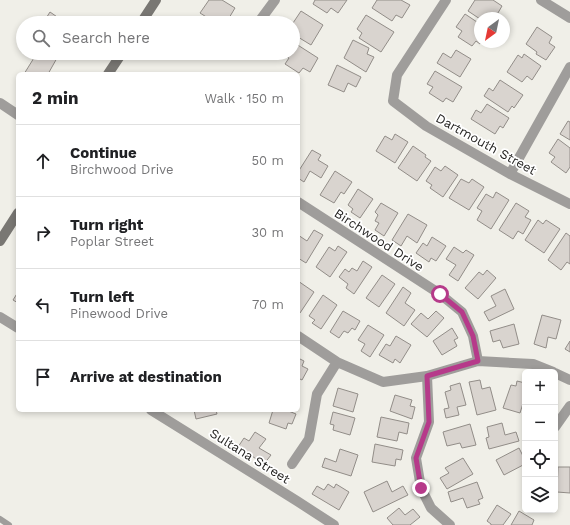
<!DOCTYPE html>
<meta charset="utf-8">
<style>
body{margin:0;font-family:"Work Sans",sans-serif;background:#f6f6f6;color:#202124}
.controls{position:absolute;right:12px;bottom:12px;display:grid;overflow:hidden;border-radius:6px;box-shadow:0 2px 6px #0003}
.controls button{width:36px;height:36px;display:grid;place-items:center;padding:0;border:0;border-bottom:1px solid #e0e0e0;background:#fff;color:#202124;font:20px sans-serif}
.compass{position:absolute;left:474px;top:12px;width:36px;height:36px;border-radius:50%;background:#fff;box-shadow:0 2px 6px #0003;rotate:213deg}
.stop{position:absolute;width:12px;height:12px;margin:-9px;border:3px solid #b63a8a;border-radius:50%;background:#fff}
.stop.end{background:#b63a8a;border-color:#fff;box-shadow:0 1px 4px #0008}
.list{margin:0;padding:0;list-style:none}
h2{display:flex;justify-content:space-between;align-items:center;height:52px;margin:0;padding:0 16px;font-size:17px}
h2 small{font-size:13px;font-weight:400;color:#757577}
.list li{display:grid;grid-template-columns:26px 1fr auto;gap:12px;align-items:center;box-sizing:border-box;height:72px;padding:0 16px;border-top:1px solid #e0e0e0}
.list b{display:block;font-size:15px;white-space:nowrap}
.list p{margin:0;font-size:13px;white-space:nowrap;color:#757577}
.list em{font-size:13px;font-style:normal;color:#757577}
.icon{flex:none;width:22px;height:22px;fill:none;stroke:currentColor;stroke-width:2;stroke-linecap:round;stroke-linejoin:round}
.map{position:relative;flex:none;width:570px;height:525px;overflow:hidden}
.search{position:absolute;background:#fff;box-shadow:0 2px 6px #0003;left:16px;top:16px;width:284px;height:44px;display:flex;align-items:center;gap:10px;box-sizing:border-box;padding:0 14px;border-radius:22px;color:#757577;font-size:15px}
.panel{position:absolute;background:#fff;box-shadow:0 2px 6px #0003;left:16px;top:72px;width:284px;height:340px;border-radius:6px}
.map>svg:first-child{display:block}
.building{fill:#d9d4cf;stroke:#928d88}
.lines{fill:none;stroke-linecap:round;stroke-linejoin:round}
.lane{stroke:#9f9d9b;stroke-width:6}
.street{stroke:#9f9d9b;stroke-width:10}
.secondary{stroke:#797773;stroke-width:10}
.route{stroke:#b63a8a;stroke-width:5}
.labels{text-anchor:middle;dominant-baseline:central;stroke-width:3.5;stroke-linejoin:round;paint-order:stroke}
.street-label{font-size:13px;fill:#252422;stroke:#fff}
</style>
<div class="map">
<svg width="570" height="525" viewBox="0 0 570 525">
<rect width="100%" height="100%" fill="#f0efe8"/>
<path class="building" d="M209 0H222L235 8 226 23H216L200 13Z
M315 0H347L338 13 331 8 327 13 313 4Z
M377 0H401L410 5 402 18 396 15 392 21 372 8Z
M475 0H493L502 6 495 18 480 19 468 11Z
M301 11 323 25 311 45 293 34 294 26 293 23Z
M50 12 63 21 62 23H43Z
M465 14 480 24V42H481L480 44 476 41 472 46 458 37 462 31 456 27Z
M366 15 394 32 381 52 359 38 362 33 357 29Z
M537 27 552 37 549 43 555 47 546 60 536 54 537 52 526 44Z
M353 40 369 48 367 54 374 57 366 72 344 58Z
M293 42 318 58 310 72 303 68 299 73 285 64 289 58 283 54 284 53H293Z
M456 50 471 59 460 77 437 63 443 53 451 58Z
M37 53H49L57 58 48 74H24Z
M524 54 541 66 532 80 527 76 522 82 507 72 518 55 522 58Z
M337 65 361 77 356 87 348 83 344 92 328 85Z
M435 71 462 87 453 102 446 98 443 102 429 93 433 87 427 84Z
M500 80 523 95 514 108 512 106 508 112 484 96 489 88 493 91Z
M487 104 509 118 503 128 500 126 495 134 471 119 476 110 481 113Z
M568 121 570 122V140L560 134Z
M395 134 408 142 395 163 376 151 385 136 392 140Z
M558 139 570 148V167L566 173 551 162 555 157 549 153Z
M413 146 426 155 425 157 431 161 417 181 398 168Z
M312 150 321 155 318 160 328 166 321 178 310 171 304 182 298 178V172Z
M445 166 458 175 443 197 430 188 432 185 426 181 435 167 441 171Z
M335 171 352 182 344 194 341 192 334 203 320 195Z
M461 179 469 183 472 179 484 187 469 210 449 198Z
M358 189 373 199 360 218 351 212 353 209 348 205Z
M496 192 509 200 491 229 477 220 482 211 477 208 486 194 493 198Z
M381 203 398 213 384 236 375 230 379 223 375 221 378 215 375 212Z
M516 203 529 211 525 217 531 220 523 234 518 231 513 239 499 230Z
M408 214 427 225 417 243 407 236 401 246 392 240Z
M538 220 543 224 546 220 560 229 544 253 525 240Z
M314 230 323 235 306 263 298 258V235L307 241Z
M566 233 570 236V264L567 262 561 270 548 260Z
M432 237 446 246 436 261 431 258 429 262 416 253 423 243 427 246Z
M338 246 347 252 330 277 316 267 329 247 335 251Z
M454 247 463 253 466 250 474 255 458 281 449 275 456 265 446 259Z
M363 261 372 267 354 294 346 288 348 284 339 277 345 269 349 272 352 268 357 271Z
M487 270 496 278 478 299 465 288 479 272 483 275Z
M382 275 395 284 379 307 366 298Z
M298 281 314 292 300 313 298 312Z
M403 287 411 293 405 303 415 310 404 326 386 313Z
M505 289 514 309 489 321 484 312 496 306 491 296Z
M18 292V303L13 300Z
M323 295 337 305 321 329 312 323 315 320 309 316Z
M343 311 360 321 355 330 352 328 348 333 344 331 339 338 330 332Z
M436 311 444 318 427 337 411 324 421 313 428 319Z
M542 315 561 320 556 339 548 337 546 348 534 344Z
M514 324 519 344 503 348 500 340 493 342 490 331Z
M368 325 384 335 370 357 361 351 365 344 358 340Z
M452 328 458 338 454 340 457 346 442 355 433 341Z
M396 336 411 345 400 363 395 359 393 363 379 355 386 344 390 346Z
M570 341V352L565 349Z
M298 358 304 361 302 366 308 369 302 380 298 378Z
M480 380 482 389 490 387 496 410 477 415 469 382Z
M517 381 525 383V397L520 413 503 408 511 385 516 386Z
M460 383 466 405 457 407 459 415 446 418 444 409 449 408 445 392 451 390 450 386Z
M338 388 358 394 353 412 333 406Z
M395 395 412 400 410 406 415 407 412 419 390 411Z
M194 410H216L217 414 196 419Z
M273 410H286L296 414 292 424 288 423 286 429 269 423Z
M333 412 355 418 350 435 333 430 334 425 330 424Z
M381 417 409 423 407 434 399 432 397 441 377 437Z
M502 423 505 435 516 432 519 441 489 449 486 438 489 437 487 427Z
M470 424 476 445 462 448 460 443 447 446 443 432Z
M255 432 266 439 259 448 271 455 264 464 238 447 244 438 249 441Z
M375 444 403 450 401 460 396 459 395 466 372 462Z
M519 448 525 460V464L504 475 496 460Z
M340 449 358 455 351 476 322 467 325 458 336 462Z
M463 458 473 474 447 489 440 478 449 473 445 468Z
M558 467H570V493L557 492Z
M387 481 392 492 403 486 408 495 373 512 364 492Z
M477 482 483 498 478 500 480 504 467 508 463 498 451 502 448 492Z
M328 484 334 488 336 484 349 492 339 510 312 494 317 486 324 490Z
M497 505 511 514 503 525H491V524L487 521Z
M399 508 405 515 413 509 420 517 410 525H393L387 518Z
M519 511 534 520 532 525H511Z"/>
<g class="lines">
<path class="lane" d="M0 519 9 525"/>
<path class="street" d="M446 0 397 75 393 101 426 126 510 174 570 204
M541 0 570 18
M258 23 275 0
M0 103 18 115
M510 174 570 67
M298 202 440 294 462 312 473 336 478 361
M0 317 18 328
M298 336 337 362 383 382 427 376 478 361 533 364 553 372
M555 373 570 380
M427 376 429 422 416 458 421 488 431 508 450 525
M151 410 297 501 334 525
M555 427 570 406
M292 464 309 439 317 394 337 362"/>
<path class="secondary" d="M141 23 156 0
M108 74 122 53
M0 241 18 213"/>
</g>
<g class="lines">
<path class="route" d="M421 488 416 458 429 422 427 376 478 361 473 336 462 312 440 294"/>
</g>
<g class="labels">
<g class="street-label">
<text transform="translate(486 144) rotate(29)">Dartmouth Street</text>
<text transform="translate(379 240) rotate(33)">Birchwood Drive</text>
<text transform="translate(250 456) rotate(32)">Sultana Street</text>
</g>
</g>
</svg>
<div class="controls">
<button>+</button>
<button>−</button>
<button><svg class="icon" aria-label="locate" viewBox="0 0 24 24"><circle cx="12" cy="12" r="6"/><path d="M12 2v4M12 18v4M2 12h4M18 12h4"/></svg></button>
<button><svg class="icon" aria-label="layers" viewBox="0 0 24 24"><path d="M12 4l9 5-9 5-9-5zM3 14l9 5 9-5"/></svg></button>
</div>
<svg class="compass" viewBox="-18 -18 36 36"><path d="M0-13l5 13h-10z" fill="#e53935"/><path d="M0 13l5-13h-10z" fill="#757577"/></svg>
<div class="stop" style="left:440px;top:294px"></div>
<div class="stop end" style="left:421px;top:488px"></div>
<div class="search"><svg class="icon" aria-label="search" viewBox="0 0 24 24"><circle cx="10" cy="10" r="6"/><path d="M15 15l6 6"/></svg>Search here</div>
<section class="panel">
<h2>2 min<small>Walk · 150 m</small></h2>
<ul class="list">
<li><svg class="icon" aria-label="ahead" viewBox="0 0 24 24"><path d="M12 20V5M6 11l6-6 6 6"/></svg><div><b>Continue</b><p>Birchwood Drive</p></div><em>50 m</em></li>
<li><svg class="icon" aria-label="right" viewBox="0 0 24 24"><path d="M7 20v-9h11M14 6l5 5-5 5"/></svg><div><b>Turn right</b><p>Poplar Street</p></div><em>30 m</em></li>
<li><svg class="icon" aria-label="left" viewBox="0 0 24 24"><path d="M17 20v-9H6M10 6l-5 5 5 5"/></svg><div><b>Turn left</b><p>Pinewood Drive</p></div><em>70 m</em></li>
<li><svg class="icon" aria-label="arrive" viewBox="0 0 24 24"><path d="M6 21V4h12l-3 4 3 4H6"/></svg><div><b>Arrive at destination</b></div></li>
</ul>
</section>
</div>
